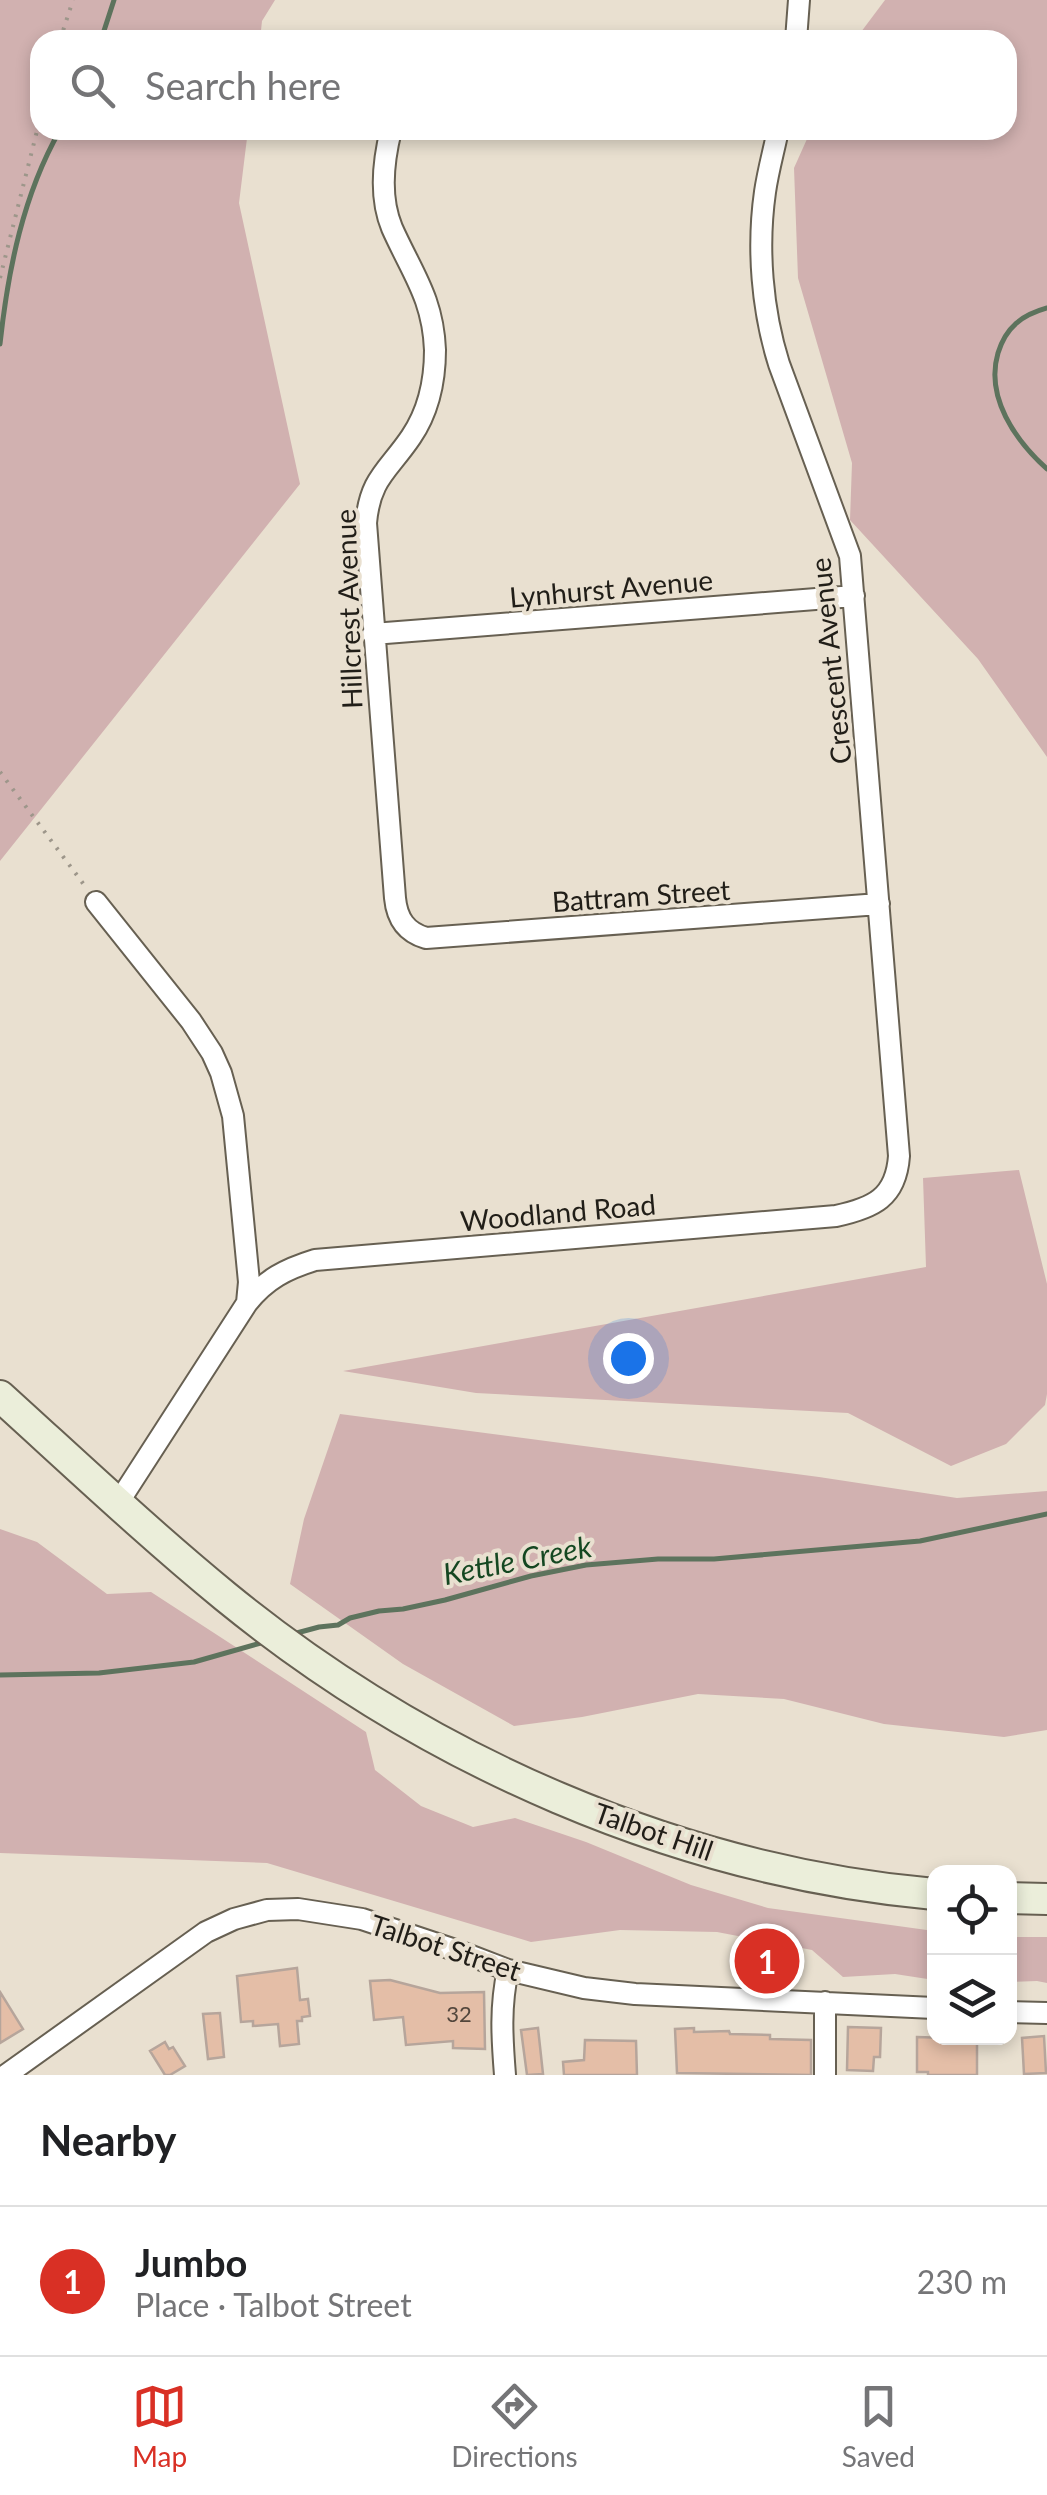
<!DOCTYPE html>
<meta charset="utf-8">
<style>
body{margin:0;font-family:Lato,sans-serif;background:#f2f2f2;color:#202124}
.controls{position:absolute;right:30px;bottom:30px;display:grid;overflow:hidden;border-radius:20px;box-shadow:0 5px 15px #0003}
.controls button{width:90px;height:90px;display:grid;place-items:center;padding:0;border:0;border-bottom:2px solid #e0e0e0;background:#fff;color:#202124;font:50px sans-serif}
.you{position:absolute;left:628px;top:1358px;width:35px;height:35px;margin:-25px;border:8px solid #fff;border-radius:50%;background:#1a73e8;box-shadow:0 0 0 15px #1a73e833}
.badge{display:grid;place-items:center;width:65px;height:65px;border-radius:50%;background:#d93025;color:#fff;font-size:32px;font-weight:700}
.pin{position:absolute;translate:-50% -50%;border:5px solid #fff;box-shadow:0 2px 10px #0006}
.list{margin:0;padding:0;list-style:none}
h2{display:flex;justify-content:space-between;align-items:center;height:130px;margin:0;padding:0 40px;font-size:42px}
h2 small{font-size:32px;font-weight:400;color:#757577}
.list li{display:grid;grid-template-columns:65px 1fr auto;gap:30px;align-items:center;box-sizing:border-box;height:150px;padding:0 40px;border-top:2px solid #e0e0e0}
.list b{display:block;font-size:38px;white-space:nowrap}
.list p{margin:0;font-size:32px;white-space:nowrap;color:#757577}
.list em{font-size:32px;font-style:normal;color:#757577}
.icon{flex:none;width:55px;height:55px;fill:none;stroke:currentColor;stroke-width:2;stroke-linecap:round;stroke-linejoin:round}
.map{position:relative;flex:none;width:1047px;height:2075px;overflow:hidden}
.search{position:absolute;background:#fff;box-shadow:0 5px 15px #0003;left:30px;right:30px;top:30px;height:110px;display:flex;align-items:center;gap:25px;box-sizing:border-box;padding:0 35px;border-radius:30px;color:#757577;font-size:38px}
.sheet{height:280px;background:#fff}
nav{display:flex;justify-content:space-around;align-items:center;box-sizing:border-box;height:140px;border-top:2px solid #e0e0e0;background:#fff;font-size:28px;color:#757577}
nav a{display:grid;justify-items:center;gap:5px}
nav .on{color:#d93025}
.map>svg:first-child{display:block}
.green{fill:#d1b1b0}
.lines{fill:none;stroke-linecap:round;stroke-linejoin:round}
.stream{stroke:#5d735d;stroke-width:5}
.building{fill:#e4bea7;stroke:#b6a59b;stroke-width:2.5}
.minor-casing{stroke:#676052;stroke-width:24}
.secondary-casing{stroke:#676052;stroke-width:34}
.path{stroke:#9d968a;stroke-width:4;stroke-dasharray:2.5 8;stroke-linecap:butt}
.minor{stroke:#fff;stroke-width:20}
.secondary{stroke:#ebeeda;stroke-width:30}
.labels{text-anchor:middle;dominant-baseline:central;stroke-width:8;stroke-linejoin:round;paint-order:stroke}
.number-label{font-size:22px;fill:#52463c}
.street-label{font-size:28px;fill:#211e18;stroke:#e9e0d0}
.water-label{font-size:30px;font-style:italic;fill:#144721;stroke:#e9e0d0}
</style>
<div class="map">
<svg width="1047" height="2075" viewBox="0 0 1047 2075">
<rect width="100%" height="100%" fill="#e9e0d0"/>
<path class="green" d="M0 0H275L262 21 260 40H40V130H248L239 203 300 484 0 861Z
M885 0H1047V757L978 659 850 520 852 463 798 278 794 168 811 130H1007V40H855Z
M1019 1170 1047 1284V1394L1045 1405 1006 1444 951 1466 848 1413 476 1393 343 1371 926 1267 923 1178Z
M340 1414 819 1477 957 1498 1047 1491V1730L1004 1737 884 1724 784 1699 698 1694 582 1717 514 1726 403 1664 290 1584 304 1519Z
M0 1529 37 1542 107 1594 151 1592 366 1732 375 1770 421 1806 473 1827 515 1818 586 1842 691 1885 768 1908 934 1931V1980L895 1974 843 1977 812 1950 717 1932 620 1930 531 1942 267 1863 0 1853Z
M1010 1937H1047V1983L1037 1981 1010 1982Z"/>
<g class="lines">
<path class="stream" d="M101 40 114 0
M1047 308C1022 315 1006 327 998 353 985 397 1015 440 1047 469
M0 344C8 270 23 195 60 130
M293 1634 319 1627 338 1625 350 1618 379 1611 403 1609 445 1600 531 1576 586 1565 658 1559H714L920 1541 1047 1514
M0 1675 99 1673 194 1662 268 1641"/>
</g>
<path class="building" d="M297 1968 300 2000 308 1999 310 2016 302 2017V2021H297L299 2044 280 2046 278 2024 253 2026V2021L241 2022 237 1976Z
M390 1980 440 1993 484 1992 485 2049 453 2048V2041L406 2045 403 2017 374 2020 370 1981Z
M0 1992 23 2029 0 2043Z
M220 2013 224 2057 208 2059 203 2014Z
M848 2027 881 2028 880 2057H874L873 2071 847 2070Z
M538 2028 543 2074 527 2075 521 2030Z
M694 2028V2032L729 2031 730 2034 770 2035V2039L811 2040V2075L677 2073 675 2029Z
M1044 2036 1046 2073 1024 2074 1022 2038Z
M917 2037 977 2039V2075H928V2072H917Z
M585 2040 636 2041 637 2075H564L563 2062 584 2060Z
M165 2042 169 2049 173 2047 185 2066 170 2075H165L150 2051Z"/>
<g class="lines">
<g class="minor-casing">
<path id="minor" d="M796 40 799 0
M391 130C383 162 379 197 392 228 412 273 433 298 435 350 435 380 428 412 411 437 388 471 370 478 366 523L395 898C397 919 406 932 426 938L879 904
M373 634 854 596
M96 902 191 1021 212 1053 221 1073 233 1116 249 1282 247 1303
M118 1503 247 1303C266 1279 286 1269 315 1260L836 1216C873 1208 896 1198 899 1156L850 556 779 364C762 310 757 248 765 192 768 171 774 150 778 130
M825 2002V2075
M1010 2012 1047 2013
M6 2075 206 1932 234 1919 267 1910 298 1909 362 1919 461 1952 508 1970 584 1988 635 1994 934 2008
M505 2075C502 2038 500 2006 508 1970"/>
</g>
<g class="secondary-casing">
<path id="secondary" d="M0 1396C75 1464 148 1533 226 1597 426 1760 677 1871 934 1894
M1010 1898 1047 1899"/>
</g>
<path class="path" d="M60 40 73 0
M0 278 40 119
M0 772 85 886"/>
<use href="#minor" class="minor"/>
<use href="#secondary" class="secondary"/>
</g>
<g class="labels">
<g class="number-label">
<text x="459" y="2013">32</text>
</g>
<g class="street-label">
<text transform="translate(611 588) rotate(-5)">Lynhurst Avenue</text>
<text transform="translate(348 609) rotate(-92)">Hillcrest Avenue</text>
<text transform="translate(830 661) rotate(-96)">Crescent Avenue</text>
<text transform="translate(641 895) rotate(-4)">Battram Street</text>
<text transform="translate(558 1212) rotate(-5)">Woodland Road</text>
<text transform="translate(654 1831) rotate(19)">Talbot Hill</text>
<text transform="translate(446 1947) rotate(18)">Talbot Street</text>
</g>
<g class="water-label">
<text transform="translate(517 1559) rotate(-11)">Kettle Creek</text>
</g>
</g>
</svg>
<div class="controls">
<button><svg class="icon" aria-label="locate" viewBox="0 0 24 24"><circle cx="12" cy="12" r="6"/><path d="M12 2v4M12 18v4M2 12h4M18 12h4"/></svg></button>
<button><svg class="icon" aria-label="layers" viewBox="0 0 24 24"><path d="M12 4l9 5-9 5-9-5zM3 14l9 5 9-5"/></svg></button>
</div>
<div class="you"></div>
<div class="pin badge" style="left:767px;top:1961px">1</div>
<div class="search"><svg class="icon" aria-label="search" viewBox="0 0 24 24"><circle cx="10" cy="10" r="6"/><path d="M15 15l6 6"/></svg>Search here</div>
</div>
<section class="sheet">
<h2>Nearby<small></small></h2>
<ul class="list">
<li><span class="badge">1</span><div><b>Jumbo</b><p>Place · Talbot Street</p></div><em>230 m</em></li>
</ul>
</section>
<nav>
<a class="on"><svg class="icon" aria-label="map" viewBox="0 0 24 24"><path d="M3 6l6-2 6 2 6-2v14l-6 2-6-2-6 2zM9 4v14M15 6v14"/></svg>Map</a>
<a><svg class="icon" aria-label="directions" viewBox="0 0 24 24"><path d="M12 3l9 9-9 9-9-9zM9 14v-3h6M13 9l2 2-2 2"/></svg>Directions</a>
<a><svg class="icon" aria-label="saved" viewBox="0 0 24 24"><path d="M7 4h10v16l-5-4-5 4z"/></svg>Saved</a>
</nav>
